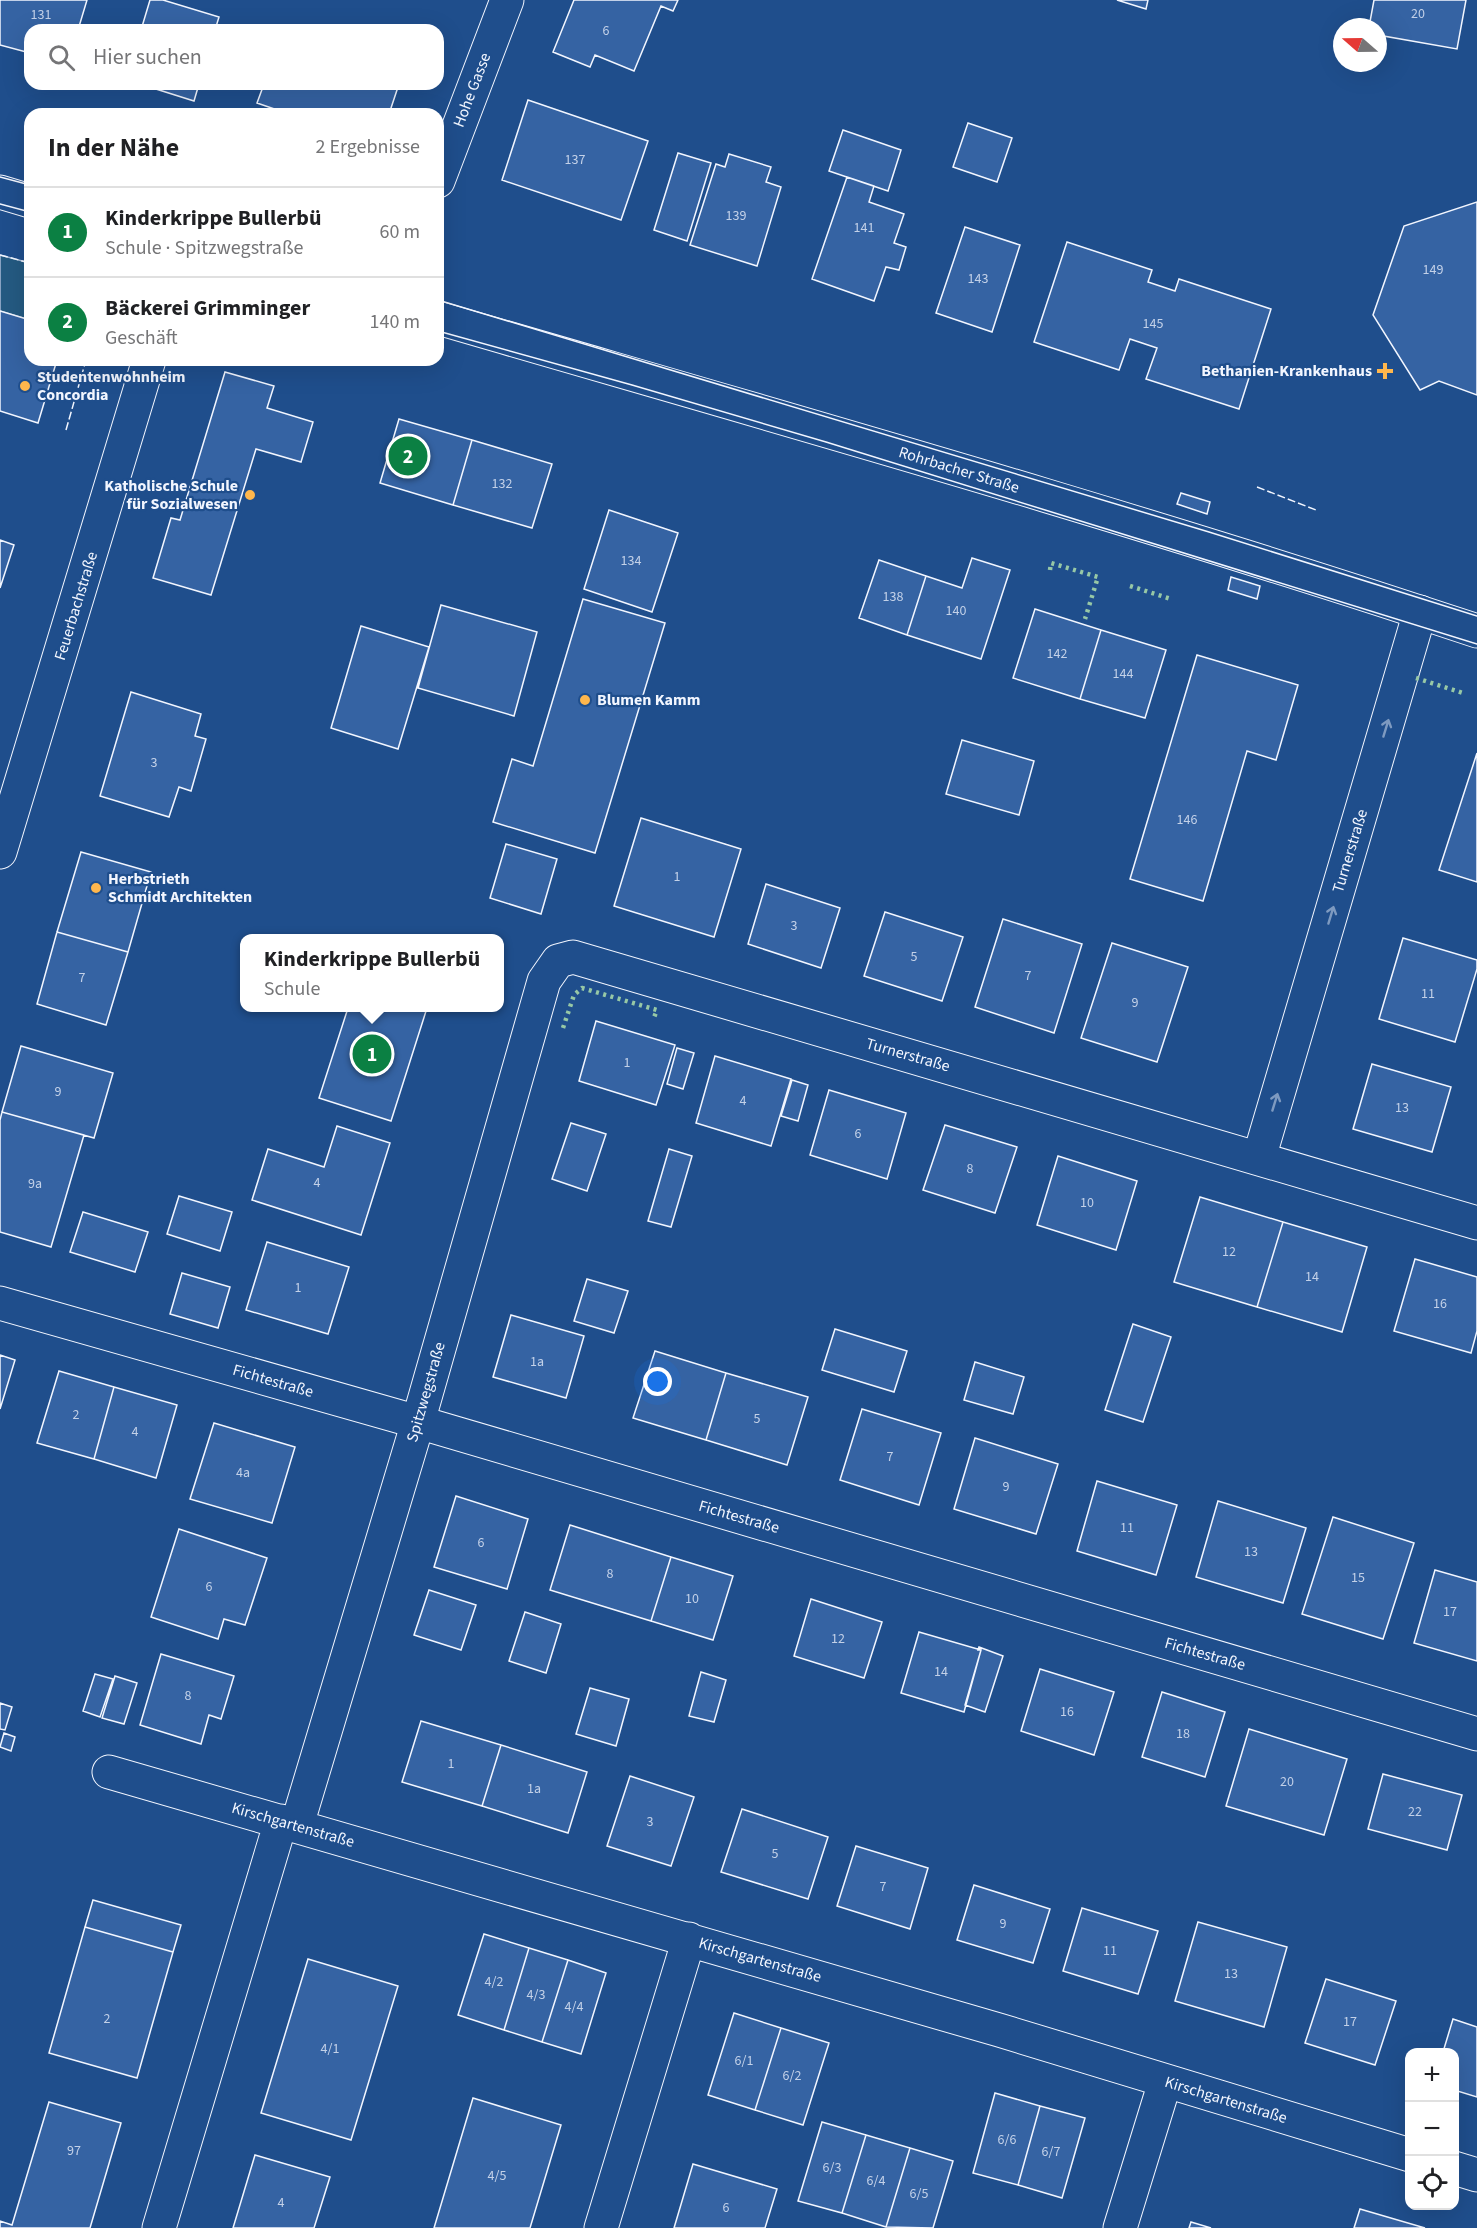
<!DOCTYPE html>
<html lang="de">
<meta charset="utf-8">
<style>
body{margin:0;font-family:"Source Sans 3",sans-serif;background:#f2f2f2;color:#202124}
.controls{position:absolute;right:18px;bottom:18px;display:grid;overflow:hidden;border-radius:12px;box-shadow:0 6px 24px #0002}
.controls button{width:54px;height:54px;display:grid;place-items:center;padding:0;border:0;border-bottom:2px solid #e0e0e0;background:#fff;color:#202124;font:30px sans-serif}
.compass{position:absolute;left:1333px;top:18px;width:54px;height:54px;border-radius:50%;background:#fff;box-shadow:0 6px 24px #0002;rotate:290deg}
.you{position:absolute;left:658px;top:1382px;width:21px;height:21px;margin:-15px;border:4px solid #fff;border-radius:50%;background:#1a73e8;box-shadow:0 0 0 9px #1a73e833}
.badge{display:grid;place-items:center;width:39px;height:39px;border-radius:50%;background:#0b8043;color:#fff;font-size:20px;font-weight:700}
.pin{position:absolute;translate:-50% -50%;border:3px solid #fff;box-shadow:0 2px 6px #0006}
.popup{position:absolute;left:240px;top:934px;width:264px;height:78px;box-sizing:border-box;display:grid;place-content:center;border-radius:12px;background:#fff;filter:drop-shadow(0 2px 4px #0005);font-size:20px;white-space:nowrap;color:#757577}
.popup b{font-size:22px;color:#202124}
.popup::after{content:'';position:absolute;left:50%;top:100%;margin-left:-12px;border:12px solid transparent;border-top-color:#fff}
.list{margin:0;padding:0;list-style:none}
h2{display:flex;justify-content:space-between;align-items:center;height:78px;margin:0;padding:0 24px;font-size:26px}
h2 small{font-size:20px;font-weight:400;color:#757577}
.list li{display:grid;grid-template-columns:39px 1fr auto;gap:18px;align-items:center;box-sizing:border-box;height:90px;padding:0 24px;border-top:2px solid #e0e0e0}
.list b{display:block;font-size:22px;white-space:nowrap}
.list p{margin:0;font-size:20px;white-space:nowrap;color:#757577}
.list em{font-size:20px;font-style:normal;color:#757577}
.icon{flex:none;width:33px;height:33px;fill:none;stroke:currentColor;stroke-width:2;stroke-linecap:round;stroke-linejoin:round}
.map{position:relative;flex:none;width:1477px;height:2228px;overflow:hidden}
.search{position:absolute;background:#fff;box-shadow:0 6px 24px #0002;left:24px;top:24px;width:420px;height:66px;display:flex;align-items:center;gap:15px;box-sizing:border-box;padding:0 21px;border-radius:18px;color:#757577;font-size:22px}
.panel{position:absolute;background:#fff;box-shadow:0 6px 24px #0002;left:24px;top:108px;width:420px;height:258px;border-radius:18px}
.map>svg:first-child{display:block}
.green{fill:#245a82;stroke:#a8bbd7;stroke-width:1.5}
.building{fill:#3563a3;stroke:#f2f6ff;stroke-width:1.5}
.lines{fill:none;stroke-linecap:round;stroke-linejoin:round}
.minor-casing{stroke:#f2f6ff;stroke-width:35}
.major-casing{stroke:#f2f6ff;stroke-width:35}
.minor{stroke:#1f4e8c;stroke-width:33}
.major{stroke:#1f4e8c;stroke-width:33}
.tram{stroke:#f2f6ff;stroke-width:1.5}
.hedge{stroke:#97c8a6;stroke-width:4.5;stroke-dasharray:3 4.5;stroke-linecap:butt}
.fence{stroke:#f2f6ff;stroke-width:1.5;stroke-dasharray:8 3;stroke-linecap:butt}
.oneway{stroke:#7e9ac0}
.poi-dot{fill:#ffb74d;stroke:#1f4e8c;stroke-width:2}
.labels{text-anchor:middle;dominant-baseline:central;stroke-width:4.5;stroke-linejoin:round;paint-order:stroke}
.number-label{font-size:14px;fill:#c3d1e8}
.street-label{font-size:16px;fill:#f2f6ff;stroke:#1f4e8c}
.poi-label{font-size:16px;font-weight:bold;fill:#f2f6ff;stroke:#1f4e8c;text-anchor:start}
</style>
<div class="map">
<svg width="1477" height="2228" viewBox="0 0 1477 2228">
<rect width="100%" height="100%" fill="#1f4e8c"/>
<path class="green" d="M0 255 30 263V320L0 311Z"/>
<path class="building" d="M0 0H87L78 30H30V53L0 45Z
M150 0H163L219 17 215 30H141Z
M574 0H678L673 11 661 6 634 71 595 55 590 67 553 52Z
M1117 0H1148L1146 9Z
M1374 0H1466L1457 49 1378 35V27H1369Z
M140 84H199L194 101Z
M264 84H399L389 114H289L257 103Z
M528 100 648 141 621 220 502 180Z
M968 123 1012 138 997 182 953 167Z
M843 130 901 150 888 191 829 171Z
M678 153 711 163 687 241 654 230Z
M729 154 771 167 766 182 781 187 757 266 690 245 716 164 725 167Z
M847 177 874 186 869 202 904 214 894 243 906 247 899 270 886 267 874 301 812 279Z
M1477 202V395L1439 381 1420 390 1373 315 1404 226Z
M965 227 1020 245 992 332 936 313Z
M1067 242 1152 270 1148 282 1175 291 1179 279 1271 309 1239 409 1146 379 1157 348 1130 339 1119 370 1034 342Z
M0 311 30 320V360H57L38 423 0 411Z
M225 372 274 386 267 408 313 422 301 462 256 449 211 595 153 578 171 518 180 520Z
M399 419 472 440 453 505 380 483Z
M472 440 552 464 532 528 453 505Z
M1181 493 1210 502 1207 514 1177 504Z
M609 510 678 533 652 612 584 589Z
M0 540 14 545 0 588Z
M972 558 1010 570 981 659 907 635 926 576 962 588Z
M879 560 926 576 907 635 859 618Z
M1231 577 1260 586 1257 599 1228 590Z
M583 599 665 623 595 853 493 822 512 759 533 766Z
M441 605 537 632 514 716 418 688Z
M1035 609 1101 630 1080 699 1013 678Z
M361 626 429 647 398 749 331 728Z
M1101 630 1166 650 1145 718 1080 699Z
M1197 655 1298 685 1276 760 1247 751 1203 901 1130 879Z
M131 692 201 714 195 736 206 739 191 791 179 787 169 817 100 796Z
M962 740 1034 761 1019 815 946 794Z
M1477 753V882L1439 870Z
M641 818 741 849 714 937 614 906Z
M506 844 557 859 541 914 490 898Z
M81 852 151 872 128 952 57 932Z
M766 884 840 908 821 968 748 944Z
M885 912 963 937 942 1001 864 976Z
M1003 919 1082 944 1054 1033 975 1007Z
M57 932 128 952 106 1025 37 1004Z
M1403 938 1477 960V969L1455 1042 1379 1019Z
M1112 943 1188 967 1157 1062 1081 1038Z
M348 1008H427L391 1121 319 1098Z
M596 1021 675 1045 656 1105 579 1081Z
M21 1046 113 1073 94 1138 2 1112Z
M677 1048 694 1053 683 1089 667 1084Z
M715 1056 791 1079 771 1146 696 1123Z
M1372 1064 1451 1087 1432 1152 1353 1129Z
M792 1080 808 1085 798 1121 781 1116Z
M829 1090 906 1113 887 1179 810 1155Z
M2 1112 84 1135 51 1247 0 1232V1120Z
M571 1123 606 1134 587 1191 552 1179Z
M945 1125 1017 1147 995 1213 923 1190Z
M337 1126 390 1143 361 1235 252 1200 268 1149 324 1167Z
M669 1149 692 1156 671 1227 648 1221Z
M1058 1156 1137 1181 1116 1250 1037 1225Z
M179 1196 232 1212 220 1251 167 1234Z
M1200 1197 1283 1222 1257 1307 1174 1282Z
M83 1212 148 1232 135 1272 70 1252Z
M1283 1222 1367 1247 1342 1332 1257 1307Z
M267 1242 349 1267 328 1334 246 1310Z
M1415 1259 1477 1277V1331L1471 1353 1394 1331Z
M182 1273 230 1287 218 1328 170 1314Z
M587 1279 628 1291 614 1333 574 1321Z
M511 1315 584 1336 566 1398 493 1377Z
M1133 1324 1171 1337 1143 1422 1105 1410Z
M835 1329 907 1351 894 1392 822 1370Z
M655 1351 726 1373 706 1440 633 1418Z
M0 1355 15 1360 0 1409Z
M975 1362 1024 1377 1013 1414 964 1400Z
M59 1371 114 1387 94 1459 37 1443Z
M726 1373 808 1397 787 1465 706 1440Z
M114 1387 177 1405 156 1478 94 1459Z
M862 1409 941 1433 919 1505 840 1480Z
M214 1423 295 1447 272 1523 190 1499Z
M975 1438 1058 1464 1036 1534 954 1509Z
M1097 1481 1177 1505 1156 1575 1077 1551Z
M456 1496 528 1519 507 1589 434 1567Z
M1218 1501 1306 1528 1283 1603 1196 1577Z
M1333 1517 1414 1543 1383 1639 1302 1614Z
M570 1525 671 1557 651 1621 550 1590Z
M179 1529 267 1558 245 1625 224 1619 218 1639 151 1617Z
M671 1557 733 1576 713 1640 651 1621Z
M1435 1570 1477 1582V1661L1414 1643Z
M429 1590 476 1605 461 1650 414 1635Z
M811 1599 882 1622 864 1678 794 1656Z
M525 1612 561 1624 546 1673 509 1661Z
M919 1632 981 1650 964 1712 901 1693Z
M979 1647 1003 1656 985 1712 965 1705 981 1650H978Z
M161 1654 234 1676 221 1719 209 1715 201 1744 140 1725Z
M1040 1669 1114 1692 1094 1755 1021 1731Z
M701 1672 726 1680 714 1722 689 1716Z
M95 1674 113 1679 100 1717 83 1711Z
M115 1676 137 1683 124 1724 102 1718Z
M590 1688 629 1699 616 1746 576 1734Z
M1162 1692 1225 1712 1205 1777 1142 1757Z
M0 1703 12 1707 5 1730 0 1729Z
M421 1721 501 1745 482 1806 402 1782Z
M1249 1729 1347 1759 1324 1835 1226 1806Z
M4 1733 15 1737 11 1751 0 1747Z
M501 1745 587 1772 568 1833 482 1806Z
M1383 1774 1462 1795 1447 1850 1368 1829Z
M630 1776 694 1797 671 1866 607 1846Z
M742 1809 828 1837 808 1899 721 1872Z
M856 1846 928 1868 910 1929 837 1906Z
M974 1885 1050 1909 1033 1963 957 1940Z
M93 1900 181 1925 173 1952 85 1927Z
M1082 1908 1158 1931 1138 1994 1063 1971Z
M1198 1922 1287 1947 1264 2027 1175 2001Z
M85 1927 173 1952 137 2078 49 2053Z
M484 1934 529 1948 504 2030 458 2015Z
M529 1948 568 1960 542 2042 504 2030Z
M308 1959 398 1986 351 2140 261 2113Z
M568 1960 606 1973 581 2054 542 2042Z
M1326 1979 1396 2001 1375 2065 1305 2043Z
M734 2013 781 2028 755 2110 708 2095Z
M1453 2019 1477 2027V2097L1454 2090V2052H1443Z
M781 2028 829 2043 803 2125 755 2110Z
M995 2093 1040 2106 1018 2185 973 2173Z
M473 2098 561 2125 530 2228H434Z
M49 2102 121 2123 90 2228H0V2221L12 2225Z
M1040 2106 1085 2118 1062 2198 1018 2185Z
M822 2122 866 2135 842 2213 798 2201Z
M866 2135 910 2148 886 2227 842 2213Z
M910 2148 953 2161 933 2228 886 2227Z
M255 2155 330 2177 314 2228H233Z
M693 2164 777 2189 765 2228H674Z
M1360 2209 1425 2228H1354Z
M1191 2222 1211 2228H1189Z"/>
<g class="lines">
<g class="minor-casing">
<path id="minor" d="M438 181 507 0
M0 852 149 360
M1259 1158 1420 612
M0 1303 418 1422 1477 1734
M109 1772 999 2030 1410 2155
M297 1825 418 1422 544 981 558 961 573 957 1477 1223
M1454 2168 1477 2175
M159 2228 281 1821
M601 2228 689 1939
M1120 2228 1165 2082"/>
</g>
<g class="major-casing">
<path id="major" d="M0 192 30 201
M438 318C785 419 1134 517 1477 631"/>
</g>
<use href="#minor" class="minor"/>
<use href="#major" class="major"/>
<path class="tram" d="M0 177 30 185
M0 204 30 212
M438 300 1209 532 1477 616
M438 331 632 385 826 442 1477 644"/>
<path class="hedge" d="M1050 570 1051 563 1098 577 1085 619
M1130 586 1171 599
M1416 678 1466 694
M563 1028 574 995 582 988 657 1010 653 1020"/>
<path class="fence" d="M0 255 30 263
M66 430 86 360
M1257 487 1316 510"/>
</g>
<defs><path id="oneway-shaft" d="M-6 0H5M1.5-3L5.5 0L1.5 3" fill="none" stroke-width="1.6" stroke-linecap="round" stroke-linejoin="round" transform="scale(1.5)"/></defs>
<g class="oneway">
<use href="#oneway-shaft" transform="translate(1386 728) rotate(-73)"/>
<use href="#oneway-shaft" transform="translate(1331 915) rotate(-73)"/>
<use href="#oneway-shaft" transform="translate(1275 1102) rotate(-73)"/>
</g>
<g class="poi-dot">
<path d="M1382 362h6v6h6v6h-6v6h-6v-6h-6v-6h6z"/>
<circle cx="25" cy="386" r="6"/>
<circle cx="250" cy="495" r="6"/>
<circle cx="585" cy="700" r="6"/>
<circle cx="96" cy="888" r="6"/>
</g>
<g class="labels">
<g class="number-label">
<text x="1418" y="14">20</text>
<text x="41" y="15">131</text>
<text x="606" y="31">6</text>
<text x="575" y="160">137</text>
<text x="736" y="216">139</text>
<text x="864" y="228">141</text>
<text x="1433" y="270">149</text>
<text x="978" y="279">143</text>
<text x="1153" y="324">145</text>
<text x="502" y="484">132</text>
<text x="631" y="561">134</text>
<text x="893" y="597">138</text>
<text x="956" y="611">140</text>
<text x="1057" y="654">142</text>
<text x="1123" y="674">144</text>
<text x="154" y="763">3</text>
<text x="1187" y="820">146</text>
<text x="677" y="877">1</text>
<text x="794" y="926">3</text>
<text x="914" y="957">5</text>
<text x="1028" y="976">7</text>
<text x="82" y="978">7</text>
<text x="1428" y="994">11</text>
<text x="1135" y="1003">9</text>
<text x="627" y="1063">1</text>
<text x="58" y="1092">9</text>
<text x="743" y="1101">4</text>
<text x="1402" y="1108">13</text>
<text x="858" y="1134">6</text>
<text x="970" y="1169">8</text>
<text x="317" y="1183">4</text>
<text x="35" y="1184">9a</text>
<text x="1087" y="1203">10</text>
<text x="1229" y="1252">12</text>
<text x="1312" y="1277">14</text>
<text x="298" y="1288">1</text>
<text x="1440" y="1304">16</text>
<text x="537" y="1362">1a</text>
<text x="76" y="1415">2</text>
<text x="757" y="1419">5</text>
<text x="135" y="1432">4</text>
<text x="890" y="1457">7</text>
<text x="243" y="1473">4a</text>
<text x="1006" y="1487">9</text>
<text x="1127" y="1528">11</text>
<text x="481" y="1543">6</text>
<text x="1251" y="1552">13</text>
<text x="610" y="1574">8</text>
<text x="1358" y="1578">15</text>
<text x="209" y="1587">6</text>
<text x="692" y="1599">10</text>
<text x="1450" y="1612">17</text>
<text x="838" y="1639">12</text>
<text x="941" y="1672">14</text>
<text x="188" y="1696">8</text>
<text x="1067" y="1712">16</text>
<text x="1183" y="1734">18</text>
<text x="451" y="1764">1</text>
<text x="1287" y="1782">20</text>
<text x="534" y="1789">1a</text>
<text x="1415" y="1812">22</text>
<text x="650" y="1822">3</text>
<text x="775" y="1854">5</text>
<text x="883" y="1887">7</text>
<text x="1003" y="1924">9</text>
<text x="1110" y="1951">11</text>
<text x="1231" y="1974">13</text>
<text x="494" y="1982">4/2</text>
<text x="536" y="1995">4/3</text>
<text x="574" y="2007">4/4</text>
<text x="107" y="2019">2</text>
<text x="1350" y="2022">17</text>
<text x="330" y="2049">4/1</text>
<text x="744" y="2061">6/1</text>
<text x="792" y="2076">6/2</text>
<text x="1007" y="2140">6/6</text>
<text x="74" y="2151">97</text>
<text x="1051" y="2152">6/7</text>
<text x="832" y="2168">6/3</text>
<text x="497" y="2176">4/5</text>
<text x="876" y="2181">6/4</text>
<text x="919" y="2194">6/5</text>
<text x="281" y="2203">4</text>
<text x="726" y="2208">6</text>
</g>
<g class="street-label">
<text transform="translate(472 90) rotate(-69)">Hohe Gasse</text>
<text transform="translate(959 470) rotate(17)">Rohrbacher Straße</text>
<text transform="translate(76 606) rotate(-73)">Feuerbachstraße</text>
<text transform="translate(1350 851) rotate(-73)">Turnerstraße</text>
<text transform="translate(908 1055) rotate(16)">Turnerstraße</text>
<text transform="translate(273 1381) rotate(16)">Fichtestraße</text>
<text transform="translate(426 1392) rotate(-74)">Spitzwegstraße</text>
<text transform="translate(739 1517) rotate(16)">Fichtestraße</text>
<text transform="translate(1205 1654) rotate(16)">Fichtestraße</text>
<text transform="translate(293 1825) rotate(16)">Kirschgartenstraße</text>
<text transform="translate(760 1960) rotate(16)">Kirschgartenstraße</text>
<text transform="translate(1226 2100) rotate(17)">Kirschgartenstraße</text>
</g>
<g class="poi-label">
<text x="1372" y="371" text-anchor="end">Bethanien-Krankenhaus</text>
<text x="37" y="377">Studentenwohnheim<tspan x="37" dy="18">Concordia</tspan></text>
<text x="238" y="486" text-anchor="end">Katholische Schule<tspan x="238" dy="18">für Sozialwesen</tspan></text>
<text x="597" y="700">Blumen Kamm</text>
<text x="108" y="879">Herbstrieth<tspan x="108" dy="18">Schmidt Architekten</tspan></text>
</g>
</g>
</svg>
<div class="controls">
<button>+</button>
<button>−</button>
<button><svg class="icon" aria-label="locate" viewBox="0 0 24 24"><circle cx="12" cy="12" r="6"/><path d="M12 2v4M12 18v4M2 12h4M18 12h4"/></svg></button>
</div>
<svg class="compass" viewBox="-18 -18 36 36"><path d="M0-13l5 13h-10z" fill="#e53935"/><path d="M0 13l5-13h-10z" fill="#757577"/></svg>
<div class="you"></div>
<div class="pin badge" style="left:372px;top:1054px">1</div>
<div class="popup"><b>Kinderkrippe Bullerbü</b>Schule</div>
<div class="pin badge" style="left:408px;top:456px">2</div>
<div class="search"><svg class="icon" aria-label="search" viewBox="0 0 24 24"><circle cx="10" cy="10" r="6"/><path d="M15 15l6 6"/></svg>Hier suchen</div>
<section class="panel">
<h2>In der Nähe<small>2 Ergebnisse</small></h2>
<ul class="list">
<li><span class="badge">1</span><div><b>Kinderkrippe Bullerbü</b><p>Schule · Spitzwegstraße</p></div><em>60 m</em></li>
<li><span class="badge">2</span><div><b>Bäckerei Grimminger</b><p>Geschäft</p></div><em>140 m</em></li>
</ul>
</section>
</div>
